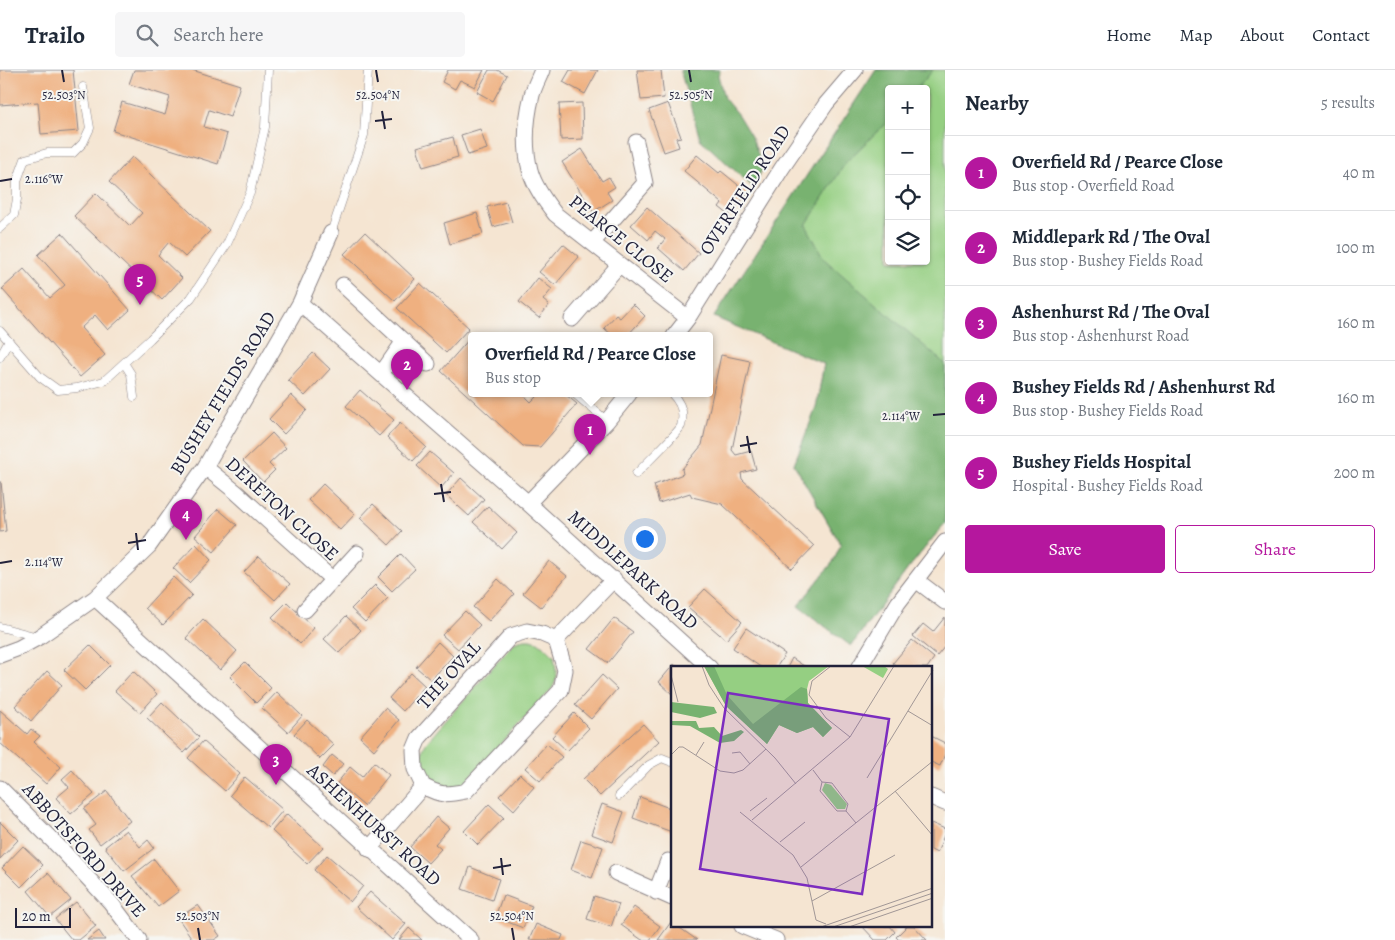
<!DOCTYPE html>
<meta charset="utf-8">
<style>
body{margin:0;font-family:Alegreya,serif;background:#f6f6f7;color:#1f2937}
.controls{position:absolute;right:15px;top:15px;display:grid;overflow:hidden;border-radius:5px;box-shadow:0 1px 4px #0004}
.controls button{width:45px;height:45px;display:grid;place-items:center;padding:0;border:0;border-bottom:1px solid #e0e1e3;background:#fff;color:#1f2937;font:25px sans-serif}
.scale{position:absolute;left:15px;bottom:12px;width:56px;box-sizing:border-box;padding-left:5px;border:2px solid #22223b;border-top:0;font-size:14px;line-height:18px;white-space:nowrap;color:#22223b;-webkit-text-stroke:4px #f6f6f2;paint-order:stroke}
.you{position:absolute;left:644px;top:468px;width:18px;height:18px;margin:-12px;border:4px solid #fff;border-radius:50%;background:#1a73e8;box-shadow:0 0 0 8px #1a73e833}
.badge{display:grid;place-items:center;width:32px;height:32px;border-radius:50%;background:#b5179e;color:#fff;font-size:16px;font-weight:700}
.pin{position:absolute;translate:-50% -41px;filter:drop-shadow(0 1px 2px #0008)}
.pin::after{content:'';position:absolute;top:26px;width:18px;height:15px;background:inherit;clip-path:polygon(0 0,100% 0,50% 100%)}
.popup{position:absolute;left:468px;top:262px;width:245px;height:65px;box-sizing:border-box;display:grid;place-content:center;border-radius:5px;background:#fff;filter:drop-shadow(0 1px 4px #0005);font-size:16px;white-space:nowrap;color:#747a83}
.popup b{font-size:19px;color:#1f2937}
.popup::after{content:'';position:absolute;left:50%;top:100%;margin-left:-10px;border:10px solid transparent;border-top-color:#fff}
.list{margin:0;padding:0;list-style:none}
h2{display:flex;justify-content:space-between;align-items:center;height:65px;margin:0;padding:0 20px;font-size:21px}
h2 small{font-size:16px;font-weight:400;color:#747a83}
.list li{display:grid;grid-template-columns:32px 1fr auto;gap:15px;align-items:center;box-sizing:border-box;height:75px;padding:0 20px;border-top:1px solid #e0e1e3}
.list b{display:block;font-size:19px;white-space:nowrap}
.list p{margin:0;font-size:16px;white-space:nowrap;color:#747a83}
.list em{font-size:16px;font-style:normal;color:#747a83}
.actions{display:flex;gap:10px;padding:15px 20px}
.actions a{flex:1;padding:11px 0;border:1px solid #b5179e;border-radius:5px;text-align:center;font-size:18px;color:#b5179e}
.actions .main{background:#b5179e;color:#fff}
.icon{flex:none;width:28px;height:28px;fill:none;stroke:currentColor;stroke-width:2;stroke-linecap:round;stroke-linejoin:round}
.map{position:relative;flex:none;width:945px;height:870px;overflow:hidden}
header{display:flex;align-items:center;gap:30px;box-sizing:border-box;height:70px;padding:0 25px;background:#fff;border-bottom:1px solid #e0e1e3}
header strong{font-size:24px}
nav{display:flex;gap:28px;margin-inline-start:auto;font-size:18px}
.search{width:350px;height:45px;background:#f6f6f7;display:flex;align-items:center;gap:12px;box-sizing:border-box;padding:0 18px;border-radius:5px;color:#747a83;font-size:19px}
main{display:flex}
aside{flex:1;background:#fff}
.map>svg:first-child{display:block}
.green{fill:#95cf82;stroke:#5c785e;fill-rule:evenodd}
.forest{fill:#78b270;stroke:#4d6a56}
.building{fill:#efb080}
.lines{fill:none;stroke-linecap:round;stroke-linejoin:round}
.lane-casing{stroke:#8c8486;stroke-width:9}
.street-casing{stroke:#8c8486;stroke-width:17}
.lane{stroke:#fff;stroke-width:8}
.street{stroke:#fff;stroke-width:15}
.ticks{fill:none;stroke:#22223b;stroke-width:2}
.labels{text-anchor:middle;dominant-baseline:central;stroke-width:4;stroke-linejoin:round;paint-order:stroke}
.street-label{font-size:19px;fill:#22223b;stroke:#f6f6f2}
.inset-road{fill:none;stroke:#a19796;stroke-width:1}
.view{fill:#7b2cbf;fill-opacity:0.15;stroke:#7b2cbf;stroke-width:2.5}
.inset-edge{fill:none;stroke:#22223b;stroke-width:2.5}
.ticks-label{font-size:12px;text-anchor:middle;fill:#22223b;stroke:#f6f6f2;stroke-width:4;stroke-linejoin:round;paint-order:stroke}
</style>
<header>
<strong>Trailo</strong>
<div class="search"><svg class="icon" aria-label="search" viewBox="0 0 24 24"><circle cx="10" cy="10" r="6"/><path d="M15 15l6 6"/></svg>Search here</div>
<nav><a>Home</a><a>Map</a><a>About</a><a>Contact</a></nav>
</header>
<main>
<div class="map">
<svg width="945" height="870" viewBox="0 0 945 870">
<rect width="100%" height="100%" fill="#f6f6f2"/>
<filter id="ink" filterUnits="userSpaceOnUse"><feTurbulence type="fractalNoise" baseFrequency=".02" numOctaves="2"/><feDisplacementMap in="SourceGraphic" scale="10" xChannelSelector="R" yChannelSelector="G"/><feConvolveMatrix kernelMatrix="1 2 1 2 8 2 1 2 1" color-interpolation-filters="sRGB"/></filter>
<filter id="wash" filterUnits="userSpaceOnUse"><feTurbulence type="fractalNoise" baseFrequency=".0096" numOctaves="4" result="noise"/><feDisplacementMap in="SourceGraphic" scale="20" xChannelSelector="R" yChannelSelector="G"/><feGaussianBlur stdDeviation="1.12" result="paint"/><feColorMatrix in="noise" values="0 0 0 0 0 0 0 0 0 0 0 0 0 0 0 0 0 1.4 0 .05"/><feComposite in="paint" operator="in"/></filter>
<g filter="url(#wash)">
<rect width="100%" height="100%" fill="#f5e5d2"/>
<path class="green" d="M876 0H945V453L907 500 851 576 798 536 833 492 841 475 794 394 816 338 824 294 714 247ZM889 19H926V191H889Z
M523 570H531L538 572 547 579 554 586 557 608 552 619 462 716C458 717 453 718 450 718 433 717 419 695 423 680 424 677 425 675 427 672L514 573Z"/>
<path class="forest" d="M680 0H720L718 5 724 28 738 45 752 68 763 97 754 118 700 69Z
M876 0H933L917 19H889V50L846 92 806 155 824 189 945 294V453L907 500 851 576 798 536 833 492 841 475 794 394 816 338 824 294 714 247Z"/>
<g id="blocks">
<path class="building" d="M0 0H73L79 61 41 64 38 32 0 35Z
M134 0H192L240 15 230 47 209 40 204 57 227 64 218 94 113 61 122 32 165 45 170 27 129 14Z
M448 0H484L475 17 460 10 455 19 442 12Z
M489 0H497L507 5 493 31 477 22Z
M570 0H598L585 24 563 12Z
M637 0H661L664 28 641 30Z
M582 33 583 69 561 70 559 34Z
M668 33 681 67 676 68 679 77 664 82 649 40Z
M480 59 487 79 468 85 461 65Z
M453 67 458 87 423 97 417 77Z
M582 79 602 111 609 107 615 117 607 122 612 130 593 142 562 92Z
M697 85 719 103 721 101 748 123 729 145 719 137 722 133 684 101Z
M132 87 210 161 185 187 169 172 158 185 182 208 162 230 74 146 96 123 130 156 142 143 109 112Z
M506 132 512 152 493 157 487 137Z
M647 137 699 183 684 201 658 178 665 169 655 161 648 170 631 155Z
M477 143 483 164 450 174 444 153Z
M365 162 415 209 395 231 344 184Z
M62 163 130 240 108 260 95 245 81 258 105 285 80 307 2 219 24 199 50 228 65 215 38 185Z
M563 174 579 187 555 215 539 202Z
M538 208 552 219 543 230 549 235 539 248 519 232Z
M420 213 469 258 446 283 397 238Z
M633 234 645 246 627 266H613L604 258 616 245 620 248Z
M471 267V324H523L531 332 539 324H565L577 334 540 377 523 376 441 301Z
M313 283 330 299 305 326 288 310Z
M721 285 750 291 732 380 736 385 751 381 756 399 741 403 742 409 814 476 792 499 722 434 692 427 690 423 659 433 654 415 683 404 682 399 702 375Z
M360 320 394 350 379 366 346 336Z
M291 325 307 340 284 364 269 349Z
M400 353 426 377 413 391 387 367Z
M272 363 286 378 269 394 275 400 263 412 243 391Z
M430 382 454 403 441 418 417 396Z
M461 408 484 429 469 446 446 425Z
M0 412H1L6 461 0 462Z
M323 414 355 444 340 460 308 430Z
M373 434 402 461 389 475 360 448Z
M488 436 517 463 502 479 473 452Z
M218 439 237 455 214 482 195 466Z
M196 474 211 490 189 513 173 498Z
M401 484 415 499 392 521 378 507Z
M259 486 290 514 275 530 244 502Z
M549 491 567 506 541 537 523 523Z
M173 507 192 525 163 555 145 538Z
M498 509 514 524 489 551 473 537Z
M375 515 388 528 365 552 351 539Z
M705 519 742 552 726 570 688 537Z
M287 532 314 558 300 574 272 547Z
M465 541 480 555 458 579 442 565Z
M346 546 361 560 339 583 324 569Z
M945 547V576L937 586 913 566 923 554 933 562Z
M614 548 633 562 608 593 589 579Z
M203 549 237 581 220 600 186 568Z
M746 558 785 584 776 598H762L733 578Z
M912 570 934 588 927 598H899L893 593Z
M438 572 453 586 431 610 416 597Z
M90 575 110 595 85 620 64 600Z
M792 588 807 598H787Z
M245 592 271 618 256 633 230 607Z
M674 594 678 598H672V624L659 612Z
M47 601 62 615 31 651 15 636Z
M133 601 157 624 140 643 115 621Z
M411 603 425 616 403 641 389 628Z
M602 605 617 619 591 649 575 635Z
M277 622 302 646 288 662 262 638Z
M162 632 199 667 184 683 147 648Z
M385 638 399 650 374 680 360 667Z
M0 640 27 664 31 659 40 666 34 672 61 697 46 714 0 673Z
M574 643 589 658 567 681 552 667Z
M307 650 334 675 320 689 294 664Z
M643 654 659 671 600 726 583 709Z
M931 666 945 673V684L940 696 931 692Z
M203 671 240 704 225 721 188 688Z
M547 674 562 687 540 711 525 698Z
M332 685 343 694 333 706 323 697Z
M374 692 389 705 364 736 337 713 350 697 362 707Z
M72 700 94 724 71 744 56 728 69 717 62 709Z
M520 704 534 717 514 740 499 726Z
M245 707 283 740 268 758 230 725Z
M107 721 130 751 100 774 89 760 96 755 84 739Z
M640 727 672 739V762L633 748Z
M489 734 504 748 478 775 464 761Z
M602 734 624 742 613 772 591 764Z
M287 744 323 777 307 794 272 761Z
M436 747 449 758 435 774 441 779 428 793 410 777Z
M0 752 18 770 0 789Z
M931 753 945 759V763L937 783 931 780Z
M126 760 140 777 148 770 154 778 124 801 105 777Z
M581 770 603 777 592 808 571 800Z
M23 776 43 795 21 817 2 798Z
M327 785 363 816 350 832 314 800Z
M154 789 179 821 158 837 132 806Z
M470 797 499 809 492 830 462 819Z
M48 803 71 830 50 847 28 821Z
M370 822 406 854 392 870 356 837Z
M503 825 532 836 523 858 495 847Z
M594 826 619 834 611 857 587 849Z
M76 832 96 856 79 870H72L55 849Z
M198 835 220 866 214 870H193L178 848Z
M634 837 660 856 650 870H642L621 855Z
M671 852 672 856H677L697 870H658Z
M536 854 563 865 561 870H529Z
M862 856H890L895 862 887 870H875Z
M907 856H914L927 870H899L896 867Z
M409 858 422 870H399Z
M99 861 105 870H87Z"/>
</g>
</g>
<g filter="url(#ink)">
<use href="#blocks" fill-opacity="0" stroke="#8c8486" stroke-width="1"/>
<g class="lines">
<g class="lane-casing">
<path id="lane" d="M0 158 14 145 17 129V111L25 89 47 83H73L83 73 90 58 83 17
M331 163 364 65 368 0
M0 261 40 307 58 320 77 318 104 311 150 269 191 228 227 174 250 123 265 57 268 0
M0 287 9 271
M124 293 131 304 134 327
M575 324 607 351
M636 404C643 396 679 362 681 356 685 343 681 333 672 324
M0 557 38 567
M619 726 649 695 662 688 672 692"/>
</g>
<g class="street-casing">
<path id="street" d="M542 0C539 8 534 17 532 25 526 49 524 76 530 100 534 116 545 131 555 144L688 248
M592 173 645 113 636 72
M343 215 428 294
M300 233 528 433 710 598
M572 249 619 195
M674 266 688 248 782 98 826 34 855 0
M381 304 404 271
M205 397 236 422 333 510
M528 433 607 351 629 324
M916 510 945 532
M95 528 471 870
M305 540 357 483
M0 585 19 578 39 567 95 528 149 476 205 397 300 233 331 163
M859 598 898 533 945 472
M423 716 415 699 414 680 419 668 511 566 527 561 542 564 556 570
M0 718 61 779 111 833 139 870
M931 727 945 733
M369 779 423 716C441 726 446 725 466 721L561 620 565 600 556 570 614 509
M616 803 672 828
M656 822 668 791
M742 856 776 870"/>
</g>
<use href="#lane" class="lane"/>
<use href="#street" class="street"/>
</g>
</g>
<path class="ticks" d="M62 0 64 12M376 0 378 12M689 0 691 12M382 41 385 59M375 51 392 49M0 111 12 109M933 345 945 344M747 366 750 383M740 376 757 373M441 414 444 432M434 424 451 422M136 463 138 480M128 473 146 470M0 493 12 491M501 788 503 805M493 798 511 795M198 858 200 870M512 858 514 870"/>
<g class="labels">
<g class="street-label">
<text transform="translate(745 120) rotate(-57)">OVERFIELD ROAD</text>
<text transform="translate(621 169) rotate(39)">PEARCE CLOSE</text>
<text transform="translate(223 323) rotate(-59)">BUSHEY FIELDS ROAD</text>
<text transform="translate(282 439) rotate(42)">DERETON CLOSE</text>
<text transform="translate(633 500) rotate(42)">MIDDLEPARK ROAD</text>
<text transform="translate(449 605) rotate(-48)">THE OVAL</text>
<text transform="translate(374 755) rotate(42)">ASHENHURST ROAD</text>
<text transform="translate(84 780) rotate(48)">ABBOTSFORD DRIVE</text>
</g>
</g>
<g transform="translate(671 596)">
<rect width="261" height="261" fill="#f5e5d2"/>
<path d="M33 0H158L138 15 136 23 137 37 161 62 152 71 142 61 126 67 108 59 96 78 55 40ZM191 0H213L217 3 212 12ZM154 117 160 119 176 138 174 143H166L151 124Z" fill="#95cf82"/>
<path d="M33 0H43L56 29 82 58 130 21 136 23 137 37 161 62 152 71 142 61 126 67 108 59 96 78 55 40ZM0 36 43 41 46 47 29 52 0 46ZM0 55H25L28 62 43 61 51 70 70 64 73 66 63 75 49 77 19 60 0 59Z" fill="#78b270"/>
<path class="inset-road" d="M31 0 38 19 53 42 104 92 125 118M160 0 141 15 138 29 155 52 179 71M0 9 7 36M237 45 262 60M61 87 69 86 79 98M1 88 8 81H12L49 105 63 107 72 104 95 83M25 89 33 76M142 104 151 116 161 117 177 138 175 145 185 157M196 112 262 4M151 116 149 125 166 145H175M224 125 262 170M79 145 96 132M69 146 122 189 136 212 145 254 155 258M81 154 179 71 223 0M109 176 134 156M130 201 262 95M141 235 224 189M150 261 262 222M162 261 262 227M178 261 262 232"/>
<path class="view" d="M57 27 218 53 191 228 29 203Z"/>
<rect width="261" height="261" class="inset-edge"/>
</g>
<g class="ticks-label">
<text x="64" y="29">52.503°N</text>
<text x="378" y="29">52.504°N</text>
<text x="691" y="29">52.505°N</text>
<text x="44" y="113">2.116°W</text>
<text x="901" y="350">2.114°W</text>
<text x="44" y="496">2.114°W</text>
<text x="198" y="850">52.503°N</text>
<text x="512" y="850">52.504°N</text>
</g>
</svg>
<div class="controls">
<button>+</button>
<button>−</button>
<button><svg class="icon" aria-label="locate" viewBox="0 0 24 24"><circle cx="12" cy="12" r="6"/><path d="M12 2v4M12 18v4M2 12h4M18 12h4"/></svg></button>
<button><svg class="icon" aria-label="layers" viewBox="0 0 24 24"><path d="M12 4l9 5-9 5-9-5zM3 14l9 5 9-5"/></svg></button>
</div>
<div class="scale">20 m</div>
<div class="you"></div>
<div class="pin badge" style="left:590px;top:385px">1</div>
<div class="popup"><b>Overfield Rd / Pearce Close</b>Bus stop</div>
<div class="pin badge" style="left:407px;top:320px">2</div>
<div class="pin badge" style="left:276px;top:715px">3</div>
<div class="pin badge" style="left:186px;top:470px">4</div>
<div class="pin badge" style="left:140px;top:235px">5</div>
</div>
<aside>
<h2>Nearby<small>5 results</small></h2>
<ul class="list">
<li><span class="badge">1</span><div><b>Overfield Rd / Pearce Close</b><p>Bus stop · Overfield Road</p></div><em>40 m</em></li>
<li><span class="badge">2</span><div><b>Middlepark Rd / The Oval</b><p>Bus stop · Bushey Fields Road</p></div><em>100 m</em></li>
<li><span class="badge">3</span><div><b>Ashenhurst Rd / The Oval</b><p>Bus stop · Ashenhurst Road</p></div><em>160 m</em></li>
<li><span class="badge">4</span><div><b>Bushey Fields Rd / Ashenhurst Rd</b><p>Bus stop · Bushey Fields Road</p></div><em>160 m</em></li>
<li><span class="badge">5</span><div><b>Bushey Fields Hospital</b><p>Hospital · Bushey Fields Road</p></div><em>200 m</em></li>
</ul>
<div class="actions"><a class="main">Save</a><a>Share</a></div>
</aside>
</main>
